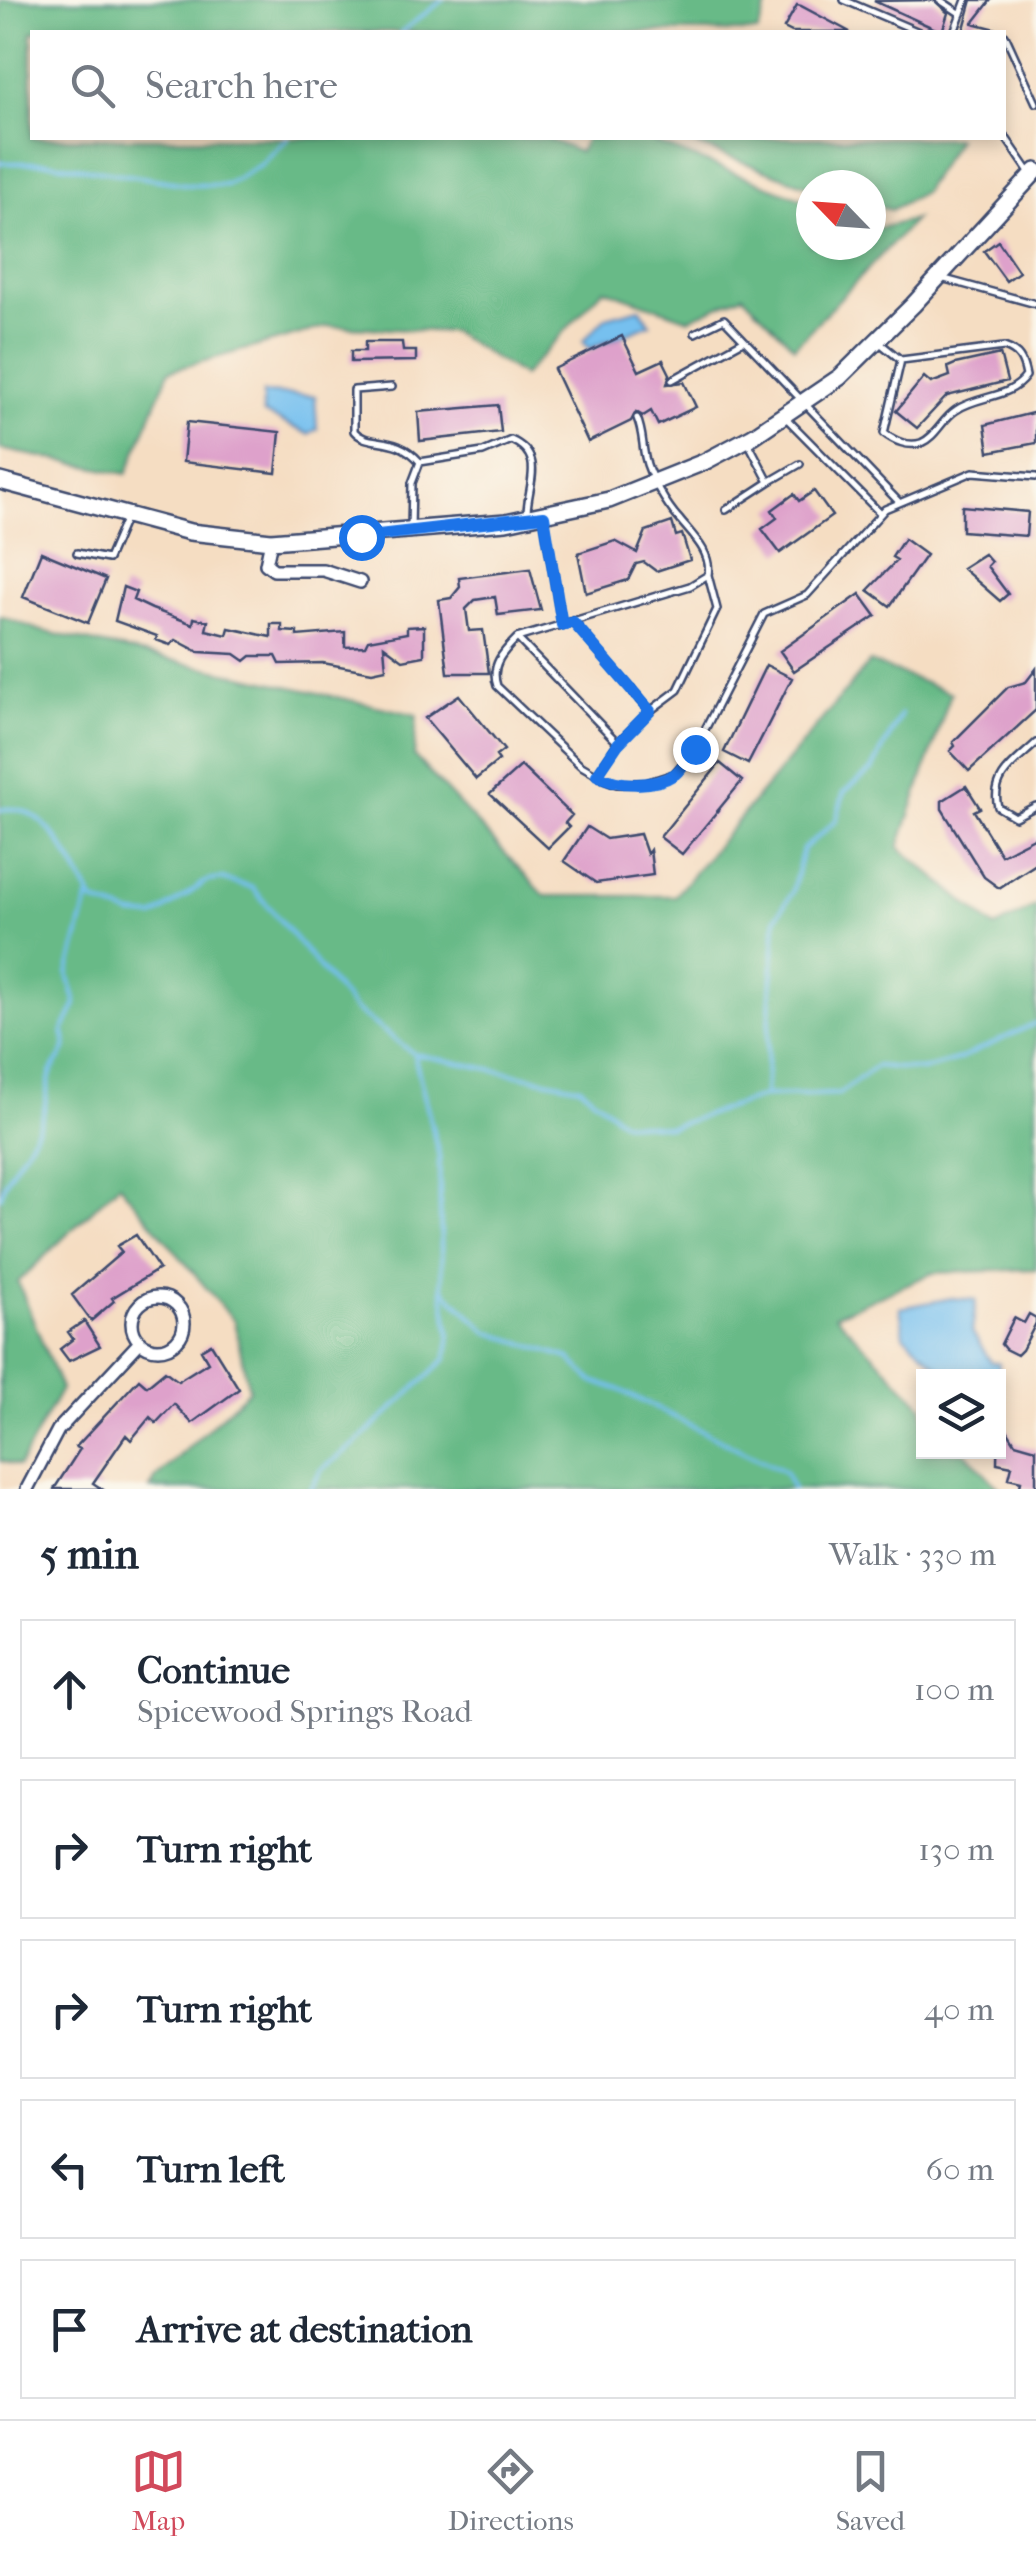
<!DOCTYPE html>
<meta charset="utf-8">
<style>
body{margin:0;font-family:"IM FELL French Canon",serif;background:#f6f6f7;color:#1f2937}
.controls{position:absolute;right:30px;bottom:30px;display:grid;overflow:hidden;border-radius:0px;box-shadow:0 5px 15px #0003}
.controls button{width:90px;height:90px;display:grid;place-items:center;padding:0;border:0;border-bottom:2px solid #e0e1e3;background:#fff;color:#1f2937;font:50px sans-serif}
.compass{position:absolute;left:796px;top:170px;width:90px;height:90px;border-radius:50%;background:#fff;box-shadow:0 5px 15px #0003;rotate:295deg}
.stop{position:absolute;width:30px;height:30px;margin:-22px;border:8px solid #1a73e8;border-radius:50%;background:#fff}
.stop.end{background:#1a73e8;border-color:#fff;box-shadow:0 2px 10px #0008}
.list{margin:0;padding:0;list-style:none}
h2{display:flex;justify-content:space-between;align-items:center;height:130px;margin:0;padding:0 40px;font-size:42px}
h2 small{font-size:32px;font-weight:400;color:#747a83}
.list li{display:grid;grid-template-columns:65px 1fr auto;gap:30px;align-items:center;box-sizing:border-box;height:140px;margin:0 20px 20px;padding:0 20px;border:2px solid #e0e1e3;border-radius:0px}
.list b{display:block;font-size:38px;white-space:nowrap}
.list p{margin:0;font-size:32px;white-space:nowrap;color:#747a83}
.list em{font-size:32px;font-style:normal;color:#747a83}
.icon{flex:none;width:55px;height:55px;fill:none;stroke:currentColor;stroke-width:2;stroke-linecap:round;stroke-linejoin:round}
.map{position:relative;flex:none;width:1036px;height:1489px;overflow:hidden}
.search{position:absolute;background:#fff;box-shadow:0 5px 15px #0003;left:30px;right:30px;top:30px;height:110px;display:flex;align-items:center;gap:25px;box-sizing:border-box;padding:0 35px;border-radius:0px;color:#747a83;font-size:38px}
.sheet{height:930px;background:#fff}
nav{display:flex;justify-content:space-around;align-items:center;box-sizing:border-box;height:140px;border-top:2px solid #e0e1e3;background:#fff;font-size:28px;color:#747a83}
nav a{display:grid;justify-items:center;gap:5px}
nav .on{color:#d1495b}
.map>svg:first-child{display:block}
.forest{fill:#67ba87;stroke:#417472;stroke-width:2.5}
.water{fill:#76c0ef;stroke:#4878a6;stroke-width:2.5}
.lines{fill:none;stroke-linecap:round;stroke-linejoin:round}
.stream{stroke:#76c0ef;stroke-width:4}
.building{fill:#dea1cb}
.service-casing{stroke:#3c496d;stroke-width:10}
.minor-casing{stroke:#3c496d;stroke-width:16}
.secondary-casing{stroke:#3c496d;stroke-width:20}
.service{stroke:#fff;stroke-width:5}
.minor{stroke:#fff;stroke-width:11}
.secondary{stroke:#fff;stroke-width:15}
.route{stroke:#1a73e8;stroke-width:12}
</style>
<div class="map">
<svg width="1036" height="1489" viewBox="0 0 1036 1489">
<rect width="100%" height="100%" fill="#fbf7ec"/>
<filter id="ink" filterUnits="userSpaceOnUse"><feTurbulence type="fractalNoise" baseFrequency=".01" numOctaves="2"/><feDisplacementMap in="SourceGraphic" scale="20" xChannelSelector="R" yChannelSelector="G"/><feConvolveMatrix kernelMatrix="1 2 1 2 8 2 1 2 1" color-interpolation-filters="sRGB"/></filter>
<filter id="wash" filterUnits="userSpaceOnUse"><feTurbulence type="fractalNoise" baseFrequency=".0048" numOctaves="4" result="noise"/><feDisplacementMap in="SourceGraphic" scale="40" xChannelSelector="R" yChannelSelector="G"/><feGaussianBlur stdDeviation="2.25" result="paint"/><feColorMatrix in="noise" values="0 0 0 0 0 0 0 0 0 0 0 0 0 0 0 0 0 1.4 0 .05"/><feComposite in="paint" operator="in"/></filter>
<g filter="url(#wash)">
<rect width="100%" height="100%" fill="#f5ddc2"/>
<path class="forest" d="M0 0H769L758 32H32V138H546L579 152 586 138H643L811 202V245H871V225L880 228 915 219 794 347 743 295 689 319 604 289 523 376 452 332 328 326 169 371 127 474 0 449Z
M677 138H954L957 139 923 192 891 210 871 205V185L811 187Z
M0 616 42 631 417 715 414 756 545 896H675L870 662 951 693 899 847 995 928 1036 906V1269L933 1273 835 1315 923 1406 924 1452H965L1000 1489H150L156 1478 249 1390 234 1321 119 1184 18 1282 61 1389 19 1466 0 1461Z"/>
<path class="water" d="M640 308 650 324 589 349 583 341 606 317Z
M263 393 315 396 317 429 308 434 263 413Z
M952 1298 976 1300 972 1332 991 1362 999 1363 998 1376H948L904 1335 900 1308Z"/>
<g class="lines">
<path class="stream" d="M401 32 443 0
M0 163H50L191 185H226L260 165 288 138
M0 810C48 799 74 869 94 902L132 915 154 917 207 881 221 879 253 888 353 1008 414 1054 580 1087 623 1122 670 1127 764 1096 839 1094 876 1066 922 1070 960 1059 1036 1023
M765 1095 776 918 792 893 803 849 836 821 844 792 872 770 901 714
M0 1197C8 1168 31 1148 41 1120 47 1105 46 1088 51 1073 59 1055 71 1053 63 1031L76 1004 68 974 89 896
M444 1290 488 1332 569 1358 592 1381 618 1389 785 1472 793 1489
M311 1489 321 1470 355 1444 446 1359 450 1334 442 1288 439 1156 414 1054"/>
</g>
<g id="blocks">
<path class="building" d="M934 0 948 13 942 32 874 1Z
M972 0H991L973 23 996 29V32H963Z
M797 5 801 6 850 32H792L784 28Z
M998 241 1019 272 1006 281 984 251Z
M622 336 639 371 663 360 670 374 667 384 684 382 696 407 658 425 651 411 643 416 636 412 631 421 588 442 554 369Z
M365 342H402L403 351H416V361L351 362V351H365Z
M1000 354 1007 381 947 396 917 428 896 411 924 377 931 383 950 376 948 367 955 364Z
M498 405 501 432 420 441 418 412Z
M1036 412V443L989 452 985 425Z
M187 422 280 432 276 473 183 462Z
M814 491 832 516 780 553 762 529 777 518 772 510 794 494 799 501Z
M962 506 1028 512 1026 536 962 531Z
M672 522 676 536 682 534 690 560 656 571 644 562 636 564 628 580 586 593 578 553 615 541 637 553 646 531Z
M904 539 926 555 890 606 868 590 897 560 892 557Z
M41 552 106 579 88 623 23 597Z
M984 554 991 562 987 566 1008 594 1000 601 962 568Z
M530 569 541 610 498 615 495 597 475 600 466 609 469 631 483 630 489 673H448L439 600 451 598 460 587 459 578Z
M123 587 136 592 133 600 152 609 193 624 194 618 208 621 206 630 227 635 229 628 271 637V624H282V631L297 632V636L345 632V647L365 646 368 640 407 633V627L424 626V656L403 660 384 646 386 669 372 672 323 663 280 664 276 656H251L245 661 235 654 199 652 176 640 170 645 156 640 157 636 115 621Z
M860 594 876 616 794 671 780 651Z
M766 665 792 678 748 764 724 752Z
M1036 669V710L969 771 950 751 955 746 953 742 1008 687 1026 682Z
M459 695 504 750 496 756 499 760 476 779 425 718Z
M720 763 742 781 682 854 660 837Z
M521 766 572 815 565 823 569 827 548 848 490 794Z
M966 786 980 808 974 811 1001 855 1036 837V864L999 888 984 877 942 809V801Z
M587 827 606 839 640 834 647 854 650 850 653 875 596 883 564 861Z
M136 1235 159 1269 112 1298 114 1301 91 1321 72 1295 122 1252 117 1246Z
M1029 1314 1036 1318V1323L1022 1350 1017 1355 1005 1349 1001 1344 1014 1318 1024 1323Z
M84 1321 100 1346 69 1361 60 1349 73 1339 68 1332Z
M211 1344 239 1389 192 1423 174 1404 156 1423 150 1417 131 1440 126 1435 93 1483 102 1489H54L80 1449 76 1447 139 1379 147 1386 165 1371 178 1381 208 1362 201 1350Z
M998 1415 1015 1443 1036 1449V1489L1020 1487 1021 1481 1009 1478 1012 1466 997 1463Z"/>
</g>
</g>
<g filter="url(#ink)">
<use href="#blocks" fill-opacity="0" stroke="#3c496d" stroke-width="2.5"/>
<g class="lines">
<g class="service-casing">
<path id="service" d="M844 0 919 32
M940 0 961 14
M954 32 966 0
M1005 35 1036 103
M1004 135 1030 173
M941 278 1036 304
M695 333 724 319 898 501
M880 343 901 360 1004 347C1019 352 1023 360 1026 376 1010 399 978 395 956 410 942 419 936 437 921 443 908 447 894 441 884 433L901 360
M672 380 743 341
M392 387 354 390V431C368 448 395 433 420 462
M637 418C643 432 642 443 645 457 649 476 667 506 680 520 693 536 712 553 708 575L690 586 517 638C503 652 490 665 497 686L580 765 604 779 617 784 646 783 674 774 695 749 764 614 807 595 885 509 973 472 1036 477
M786 418 880 513
M748 442 769 482 800 464
M726 510 769 482
M544 519 562 625
M411 529 412 483 420 462 483 452 511 440C546 456 528 483 527 512
M77 553 108 559 126 517
M573 622 650 711 618 743 597 775
M517 638 618 743
M650 711 678 690 717 609 708 575
M1036 743C1016 762 990 777 998 807L1015 817 1036 806"/>
</g>
<g class="minor-casing">
<path id="minor" d="M271 541 266 564 274 570H323L360 582
M132 1323a26 26 0 1 1 52 0a26 26 0 1 1-52 0Z
M27 1489 58 1430 140 1342"/>
</g>
<g class="secondary-casing">
<path id="secondary" d="M0 481 190 532 271 541 506 522 609 500 704 462 753 436 840 377 913 305 1036 171"/>
</g>
<use href="#service" class="service"/>
<use href="#minor" class="minor"/>
<use href="#secondary" class="secondary"/>
</g>
</g>
<g class="lines" filter="url(#ink)">
<path class="route" d="M361 537 544 516 562 625 573 622 650 711 618 744 597 775C617 786 654 788 675 774 682 769 689 756 695 749"/>
</g>
</svg>
<div class="controls">
<button><svg class="icon" aria-label="layers" viewBox="0 0 24 24"><path d="M12 4l9 5-9 5-9-5zM3 14l9 5 9-5"/></svg></button>
</div>
<svg class="compass" viewBox="-18 -18 36 36"><path d="M0-13l5 13h-10z" fill="#e53935"/><path d="M0 13l5-13h-10z" fill="#747a83"/></svg>
<div class="stop" style="left:361px;top:537px"></div>
<div class="stop end" style="left:695px;top:749px"></div>
<div class="search"><svg class="icon" aria-label="search" viewBox="0 0 24 24"><circle cx="10" cy="10" r="6"/><path d="M15 15l6 6"/></svg>Search here</div>
</div>
<section class="sheet">
<h2>5 min<small>Walk · 330 m</small></h2>
<ul class="list">
<li><svg class="icon" aria-label="ahead" viewBox="0 0 24 24"><path d="M12 20V5M6 11l6-6 6 6"/></svg><div><b>Continue</b><p>Spicewood Springs Road</p></div><em>100 m</em></li>
<li><svg class="icon" aria-label="right" viewBox="0 0 24 24"><path d="M7 20v-9h11M14 6l5 5-5 5"/></svg><div><b>Turn right</b></div><em>130 m</em></li>
<li><svg class="icon" aria-label="right" viewBox="0 0 24 24"><path d="M7 20v-9h11M14 6l5 5-5 5"/></svg><div><b>Turn right</b></div><em>40 m</em></li>
<li><svg class="icon" aria-label="left" viewBox="0 0 24 24"><path d="M17 20v-9H6M10 6l-5 5 5 5"/></svg><div><b>Turn left</b></div><em>60 m</em></li>
<li><svg class="icon" aria-label="arrive" viewBox="0 0 24 24"><path d="M6 21V4h12l-3 4 3 4H6"/></svg><div><b>Arrive at destination</b></div></li>
</ul>
</section>
<nav>
<a class="on"><svg class="icon" aria-label="map" viewBox="0 0 24 24"><path d="M3 6l6-2 6 2 6-2v14l-6 2-6-2-6 2zM9 4v14M15 6v14"/></svg>Map</a>
<a><svg class="icon" aria-label="directions" viewBox="0 0 24 24"><path d="M12 3l9 9-9 9-9-9zM9 14v-3h6M13 9l2 2-2 2"/></svg>Directions</a>
<a><svg class="icon" aria-label="saved" viewBox="0 0 24 24"><path d="M7 4h10v16l-5-4-5 4z"/></svg>Saved</a>
</nav>
